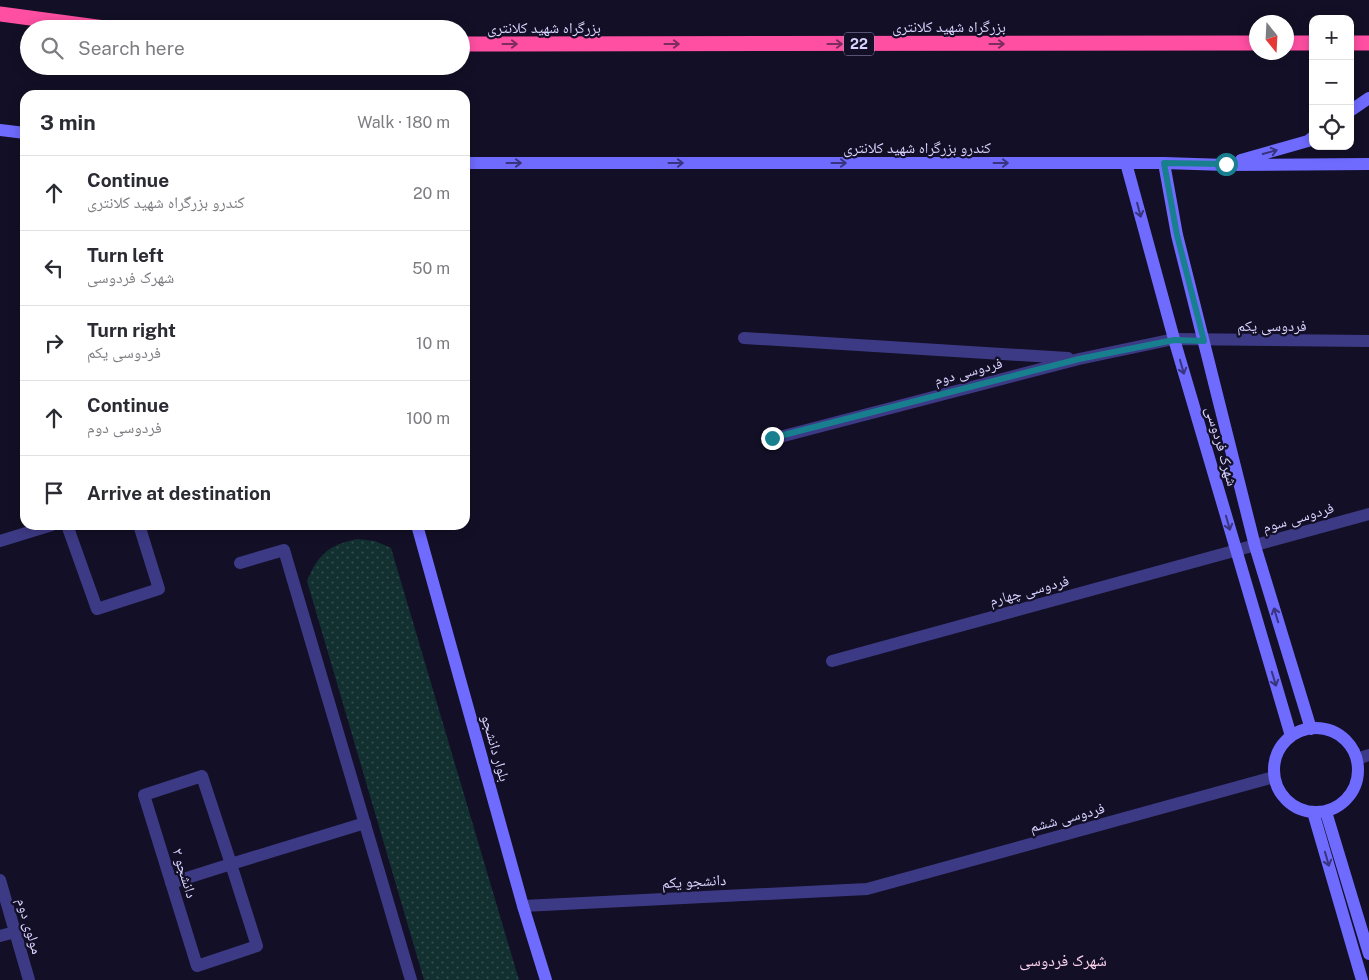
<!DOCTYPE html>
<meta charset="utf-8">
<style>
body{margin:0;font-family:"Public Sans","Noto Naskh Arabic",sans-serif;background:#f7f7f7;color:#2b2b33}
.controls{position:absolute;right:15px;top:15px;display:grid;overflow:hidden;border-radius:10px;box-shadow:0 2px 12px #0003}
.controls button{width:45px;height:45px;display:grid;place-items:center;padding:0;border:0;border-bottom:1px solid #e1e1e2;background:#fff;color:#2b2b33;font:25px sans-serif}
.compass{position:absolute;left:1249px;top:15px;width:45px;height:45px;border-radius:50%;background:#fff;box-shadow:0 2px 12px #0003;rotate:162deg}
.stop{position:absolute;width:15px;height:15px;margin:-11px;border:4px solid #187f8f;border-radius:50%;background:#fff}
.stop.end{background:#187f8f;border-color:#fff;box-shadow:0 1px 5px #0008}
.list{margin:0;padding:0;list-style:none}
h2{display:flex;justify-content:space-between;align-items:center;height:65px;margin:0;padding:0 20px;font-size:21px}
h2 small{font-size:16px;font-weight:400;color:#7c7c81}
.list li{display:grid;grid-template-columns:32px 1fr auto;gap:15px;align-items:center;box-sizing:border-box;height:75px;padding:0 20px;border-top:1px solid #e1e1e2}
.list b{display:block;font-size:19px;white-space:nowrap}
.list p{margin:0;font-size:16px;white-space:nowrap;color:#7c7c81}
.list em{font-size:16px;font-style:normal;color:#7c7c81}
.icon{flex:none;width:28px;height:28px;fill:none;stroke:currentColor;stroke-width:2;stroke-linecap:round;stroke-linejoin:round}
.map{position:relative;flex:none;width:1369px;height:980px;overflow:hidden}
.search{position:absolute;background:#fff;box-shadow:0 2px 12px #0003;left:20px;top:20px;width:450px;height:55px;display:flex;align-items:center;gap:12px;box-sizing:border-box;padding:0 18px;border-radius:28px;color:#7c7c81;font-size:19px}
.panel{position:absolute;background:#fff;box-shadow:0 2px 12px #0003;left:20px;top:90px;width:450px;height:440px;border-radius:15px}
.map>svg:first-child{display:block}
.green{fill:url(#green-dots)}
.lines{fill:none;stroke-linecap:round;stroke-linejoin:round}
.street{stroke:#3d3a85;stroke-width:12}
.secondary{stroke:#6f6bff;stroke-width:12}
.highway{stroke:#ff4fa3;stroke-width:15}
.oneway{stroke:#7d2c5e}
.oneway2{stroke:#38347d}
.route{stroke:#187f8f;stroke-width:6}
.labels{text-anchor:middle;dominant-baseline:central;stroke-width:4.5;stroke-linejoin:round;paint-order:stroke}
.shield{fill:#130f26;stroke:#9e99be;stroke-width:1}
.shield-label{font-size:14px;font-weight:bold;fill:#d9d4ff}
.street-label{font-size:15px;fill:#d9d4ff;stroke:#130f26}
.neighbourhood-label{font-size:16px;fill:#ffd6f0;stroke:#130f26}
</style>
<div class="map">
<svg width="1369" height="980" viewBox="0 0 1369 980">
<defs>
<pattern id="green-dots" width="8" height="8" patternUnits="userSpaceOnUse" patternTransform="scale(1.25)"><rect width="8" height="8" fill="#12302f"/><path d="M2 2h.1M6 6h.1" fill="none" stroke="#344d4e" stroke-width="1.8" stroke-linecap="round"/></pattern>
</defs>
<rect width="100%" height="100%" fill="#130f26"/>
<path class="green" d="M357 539 375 541 391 548 519 980H424L307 581C318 554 329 545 357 539Z"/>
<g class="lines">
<path class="street" d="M744 338 1068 358
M772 439 1079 359 1174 339 1369 341
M67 525 97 609 159 589 139 525
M0 541 52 525
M240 563 284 550 411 980
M832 661 1369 514
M1357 759 1369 755
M0 880 29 980
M171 883 231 864 202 776 144 795 197 966 257 946 231 864 365 823
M523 906 867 889 1274 777
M0 936 15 932"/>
<path class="secondary" d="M1350 111 1369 98
M0 130 25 133
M1241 160 1308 141 1313 137
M465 163H1164L1226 165 1369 164
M1126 163 1174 339 1291 736
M1164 163 1177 235 1255 546 1311 729
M417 525 523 906 546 980
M1274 770a42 42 0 1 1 84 0a42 42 0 1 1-84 0Z
M1313 812 1362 980
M1326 812 1369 954"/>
<path class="highway" d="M0 14 112 29
M1286 43H1313
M1350 43H1369
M461 44 1256 43"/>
</g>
<defs><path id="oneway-shaft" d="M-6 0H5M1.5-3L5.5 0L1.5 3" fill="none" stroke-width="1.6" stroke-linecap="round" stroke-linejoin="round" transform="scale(1.25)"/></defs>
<g class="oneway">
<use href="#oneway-shaft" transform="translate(510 44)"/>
<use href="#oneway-shaft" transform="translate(672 44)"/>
<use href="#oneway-shaft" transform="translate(835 44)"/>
<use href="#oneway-shaft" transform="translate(997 44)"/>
</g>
<g class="oneway2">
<use href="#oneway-shaft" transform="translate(1270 152) rotate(-16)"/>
<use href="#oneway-shaft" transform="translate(514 163)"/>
<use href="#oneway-shaft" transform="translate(676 163)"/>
<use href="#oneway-shaft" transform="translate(839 163)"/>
<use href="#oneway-shaft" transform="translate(1001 163)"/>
<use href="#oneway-shaft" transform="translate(1139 210) rotate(75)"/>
<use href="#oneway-shaft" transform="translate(1182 367) rotate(74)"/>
<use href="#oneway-shaft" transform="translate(1228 523) rotate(74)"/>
<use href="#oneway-shaft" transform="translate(1276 615) rotate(-107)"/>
<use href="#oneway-shaft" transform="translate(1274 679) rotate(73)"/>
<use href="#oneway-shaft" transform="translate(1327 859) rotate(74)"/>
</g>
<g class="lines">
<path class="route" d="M772 438 1079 359 1174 340 1204 341 1177 235 1164 163 1226 164"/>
</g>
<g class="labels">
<rect class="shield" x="844" y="32.5" width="30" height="23" rx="4"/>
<g class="shield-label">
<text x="859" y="44">22</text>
</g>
<g class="street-label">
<text x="949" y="26">بزرگراه شهید کلانتری</text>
<text x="544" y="27">بزرگراه شهید کلانتری</text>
<text x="917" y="147">کندرو بزرگراه شهید کلانتری</text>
<text x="1272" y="325">فردوسی یکم</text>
<text transform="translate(968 371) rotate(-15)">فردوسی دوم</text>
<text transform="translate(1222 446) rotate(74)">شهرک فردوسی</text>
<text transform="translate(1298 517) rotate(-16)">فردوسی سوم</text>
<text transform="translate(1029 590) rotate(-15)">فردوسی چهارم</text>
<text transform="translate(496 748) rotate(74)">بلوار دانشجو</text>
<text transform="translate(1067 817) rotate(-15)">فردوسی ششم</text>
<text transform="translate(185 873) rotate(73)">۲ دانشجو</text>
<text transform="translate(694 881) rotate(-3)">دانشجو یکم</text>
<text transform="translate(30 926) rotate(74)">مولوی دوم</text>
</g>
<g class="neighbourhood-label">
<text x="1063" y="960">شهرک فردوسی</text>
</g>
</g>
</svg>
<div class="controls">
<button>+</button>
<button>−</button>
<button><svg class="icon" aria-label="locate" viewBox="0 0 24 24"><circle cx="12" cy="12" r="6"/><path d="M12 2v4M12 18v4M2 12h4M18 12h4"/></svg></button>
</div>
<svg class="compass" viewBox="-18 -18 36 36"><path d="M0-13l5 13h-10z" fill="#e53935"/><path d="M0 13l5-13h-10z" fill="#7c7c81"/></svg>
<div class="stop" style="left:1226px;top:164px"></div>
<div class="stop end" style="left:772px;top:438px"></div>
<div class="search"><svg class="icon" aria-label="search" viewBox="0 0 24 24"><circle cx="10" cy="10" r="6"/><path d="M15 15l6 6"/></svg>Search here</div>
<section class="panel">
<h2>3 min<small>Walk · 180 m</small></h2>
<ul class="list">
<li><svg class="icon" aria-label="ahead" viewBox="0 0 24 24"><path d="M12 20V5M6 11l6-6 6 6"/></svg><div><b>Continue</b><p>کندرو بزرگراه شهید کلانتری</p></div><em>20 m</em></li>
<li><svg class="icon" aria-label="left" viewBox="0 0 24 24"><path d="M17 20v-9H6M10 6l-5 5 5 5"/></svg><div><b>Turn left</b><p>شهرک فردوسی</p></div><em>50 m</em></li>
<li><svg class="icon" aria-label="right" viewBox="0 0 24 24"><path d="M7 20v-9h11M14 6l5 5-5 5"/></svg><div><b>Turn right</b><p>فردوسی یکم</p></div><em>10 m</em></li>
<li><svg class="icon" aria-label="ahead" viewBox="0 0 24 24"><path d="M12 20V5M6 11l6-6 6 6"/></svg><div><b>Continue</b><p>فردوسی دوم</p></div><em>100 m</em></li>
<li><svg class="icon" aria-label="arrive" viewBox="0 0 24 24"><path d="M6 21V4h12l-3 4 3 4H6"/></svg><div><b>Arrive at destination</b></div></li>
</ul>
</section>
</div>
